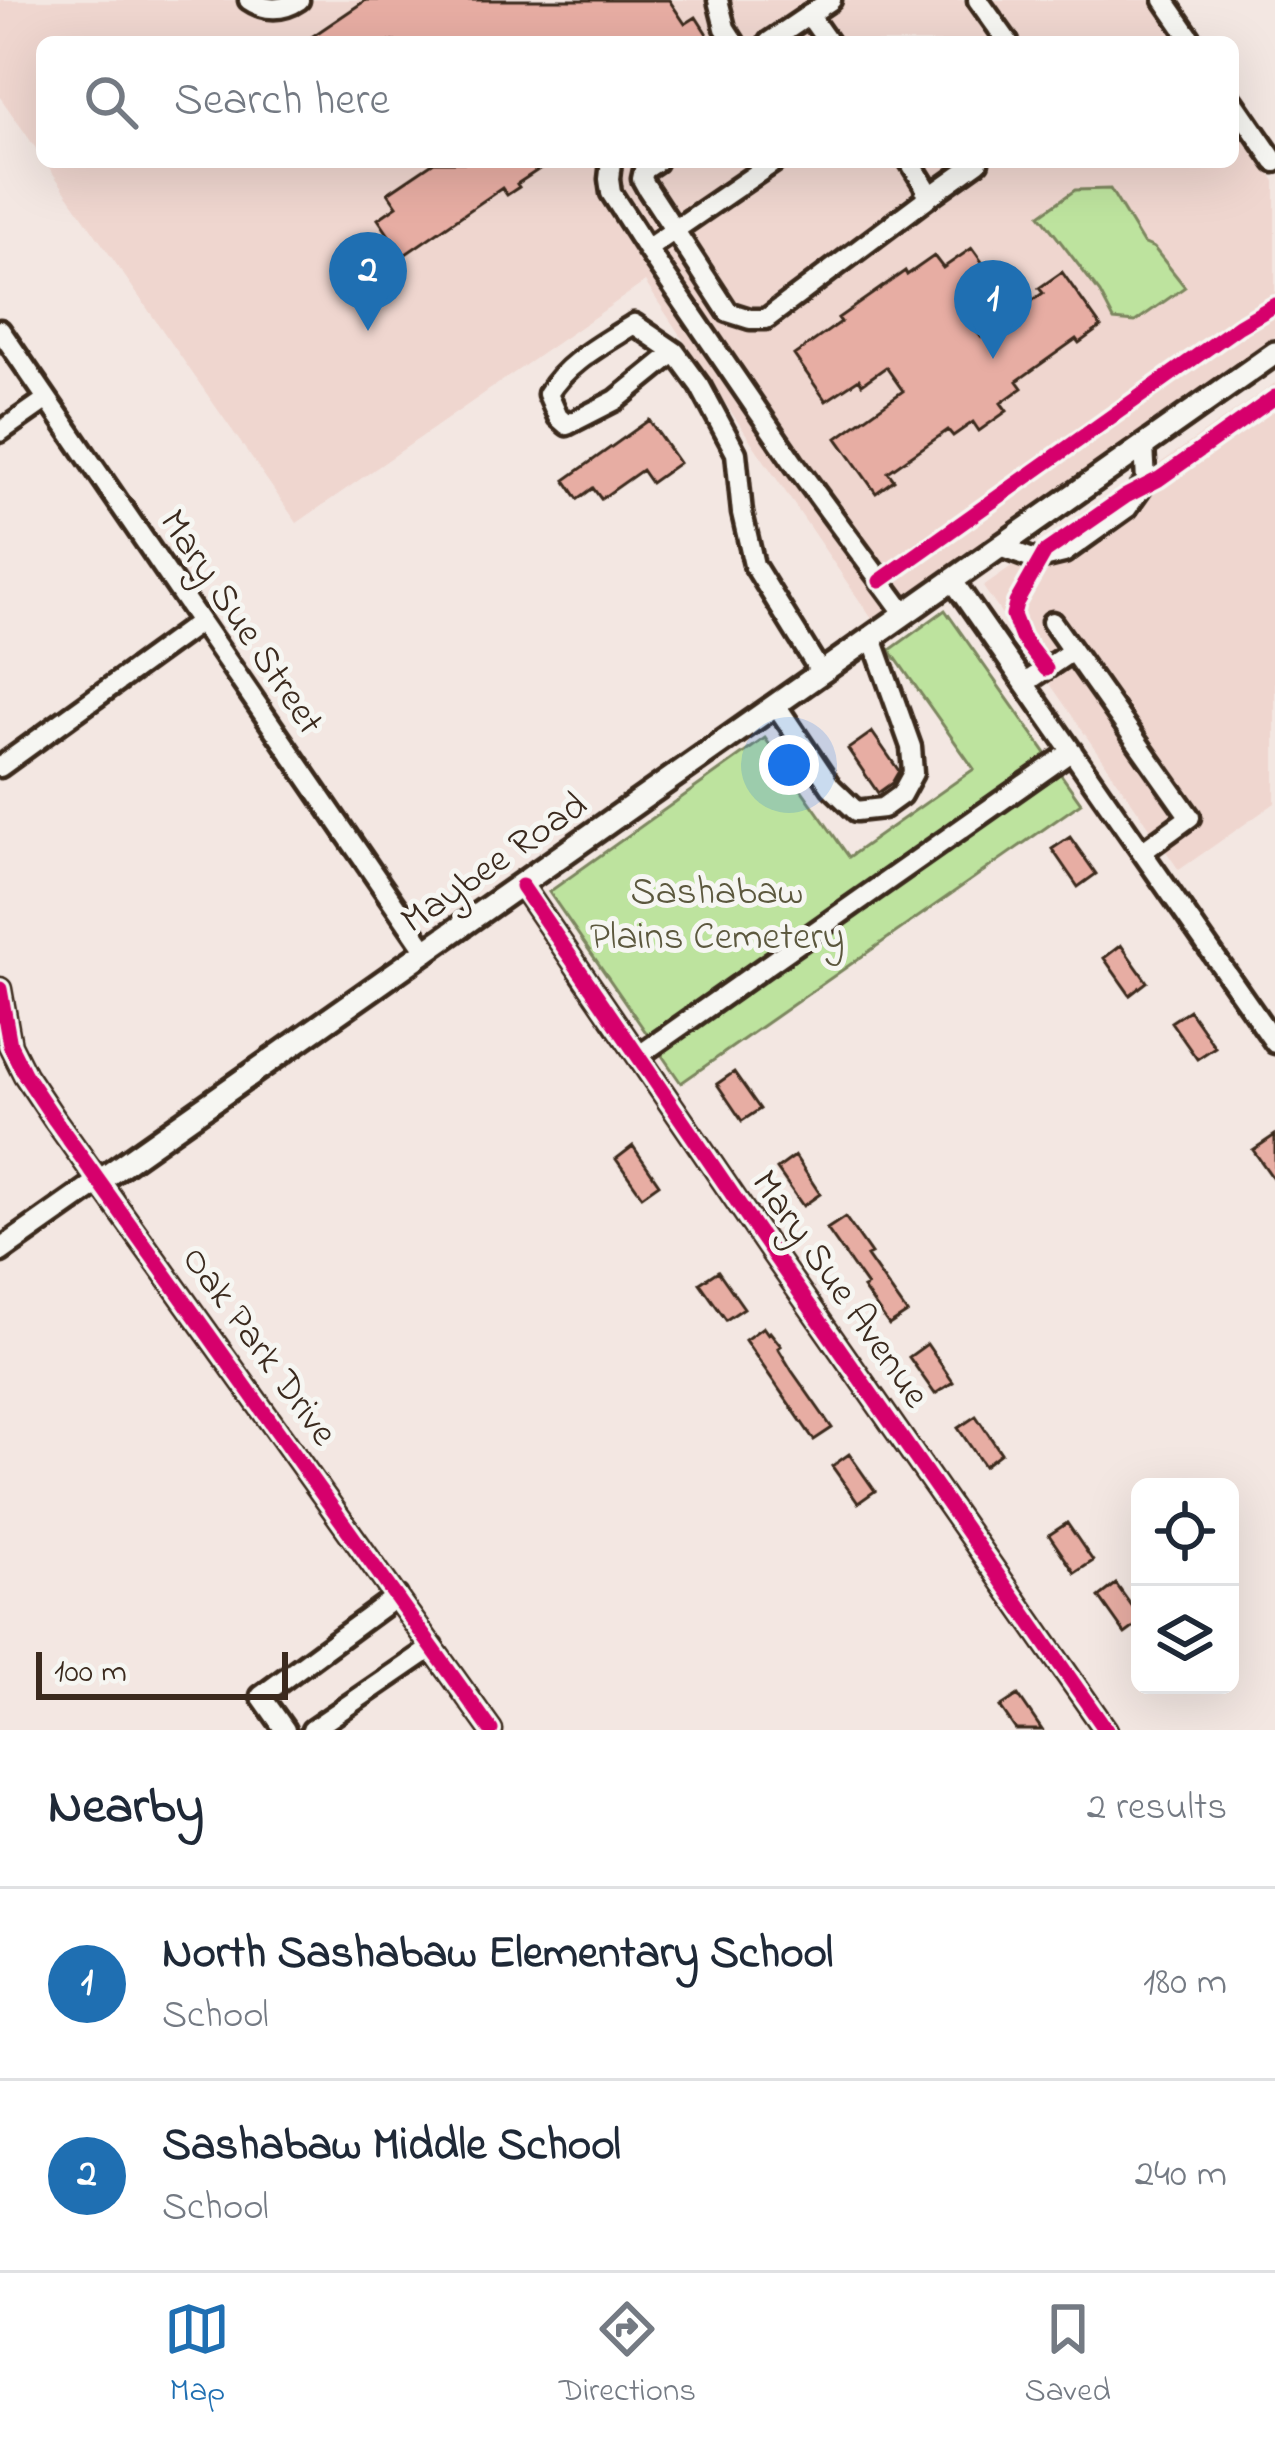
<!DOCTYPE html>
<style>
body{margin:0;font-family:"Indie Flower",sans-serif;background:#f6f6f7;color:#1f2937}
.controls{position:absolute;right:36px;bottom:36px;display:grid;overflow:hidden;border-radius:18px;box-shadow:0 12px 48px #0002}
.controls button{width:108px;height:108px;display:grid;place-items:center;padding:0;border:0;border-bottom:3px solid #e0e1e3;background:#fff;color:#1f2937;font:60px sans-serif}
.scale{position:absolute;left:36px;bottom:30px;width:252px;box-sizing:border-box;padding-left:12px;border:6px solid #3b2a1e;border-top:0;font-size:33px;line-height:42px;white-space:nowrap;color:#3b2a1e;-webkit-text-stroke:9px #f6f6f2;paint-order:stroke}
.you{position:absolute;left:789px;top:765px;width:42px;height:42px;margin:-30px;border:9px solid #fff;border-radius:50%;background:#1a73e8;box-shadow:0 0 0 18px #1a73e833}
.badge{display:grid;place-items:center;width:78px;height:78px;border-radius:50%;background:#1f6fb2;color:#fff;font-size:39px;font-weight:700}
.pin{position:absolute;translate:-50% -99px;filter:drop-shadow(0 3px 6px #0008)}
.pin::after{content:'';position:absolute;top:63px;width:42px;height:36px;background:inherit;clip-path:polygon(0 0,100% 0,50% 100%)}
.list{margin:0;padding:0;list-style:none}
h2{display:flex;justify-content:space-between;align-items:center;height:156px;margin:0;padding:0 48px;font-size:51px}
h2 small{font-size:39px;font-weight:400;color:#747a83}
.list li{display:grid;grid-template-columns:78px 1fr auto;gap:36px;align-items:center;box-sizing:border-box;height:192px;padding:0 48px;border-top:3px solid #e0e1e3}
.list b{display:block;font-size:45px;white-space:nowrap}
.list p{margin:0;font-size:39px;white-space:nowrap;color:#747a83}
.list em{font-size:39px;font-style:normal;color:#747a83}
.icon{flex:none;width:66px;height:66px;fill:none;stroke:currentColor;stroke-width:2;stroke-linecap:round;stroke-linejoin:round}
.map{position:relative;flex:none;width:1275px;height:1730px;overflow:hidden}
.search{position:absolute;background:#fff;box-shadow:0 12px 48px #0002;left:36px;right:36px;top:36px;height:132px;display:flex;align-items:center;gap:30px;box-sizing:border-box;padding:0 42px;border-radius:18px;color:#747a83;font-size:45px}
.sheet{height:540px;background:#fff}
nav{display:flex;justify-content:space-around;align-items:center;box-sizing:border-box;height:168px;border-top:3px solid #e0e1e3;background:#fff;font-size:33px;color:#747a83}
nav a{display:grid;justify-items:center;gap:6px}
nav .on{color:#1f6fb2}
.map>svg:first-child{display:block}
.built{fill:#efd6cf}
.green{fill:#bde39e;stroke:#7c865e;stroke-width:3}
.building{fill:#e7ada3;stroke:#3b2a1e;stroke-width:3}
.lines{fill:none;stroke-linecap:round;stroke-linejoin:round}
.minor-casing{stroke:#3b2a1e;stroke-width:27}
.major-casing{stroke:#3b2a1e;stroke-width:30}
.minor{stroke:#f6f6f2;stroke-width:18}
.major{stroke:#f6f6f2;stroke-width:21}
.cycleway-casing{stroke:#f6f6f2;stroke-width:22}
.cycleway{stroke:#d6006c;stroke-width:15}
.labels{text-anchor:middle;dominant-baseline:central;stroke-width:10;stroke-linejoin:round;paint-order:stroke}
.street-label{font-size:39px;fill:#3b2a1e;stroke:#f6f6f2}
.park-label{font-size:39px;fill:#5c583e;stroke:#f6f6f2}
</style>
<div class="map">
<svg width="1275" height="1730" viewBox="0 0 1275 1730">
<rect width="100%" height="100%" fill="#f3e7e2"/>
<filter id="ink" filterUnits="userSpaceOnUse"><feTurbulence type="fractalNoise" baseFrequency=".00833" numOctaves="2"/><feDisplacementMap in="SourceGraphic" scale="24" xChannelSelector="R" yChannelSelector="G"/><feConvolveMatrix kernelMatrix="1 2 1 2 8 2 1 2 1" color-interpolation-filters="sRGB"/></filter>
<g filter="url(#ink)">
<path class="built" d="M0 0H1152L1180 42H42V157L0 97Z
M1233 119 1275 181V337L872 619 710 381 645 282 297 523 45 162H1233Z
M1275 383V803L1179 870 983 587Z"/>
<path class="green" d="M1110 189 1143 243 1154 248 1185 287 1135 322 1114 320 1100 293 1040 215 1075 190Z
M945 610 1081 803 681 1083 549 892 765 738 849 857 974 769 890 650Z"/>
<path class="building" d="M366 0H669L685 24 696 17 712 42H304Z
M434 162H550L517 184 519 187 507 195 502 188 403 256 378 219 397 206 388 193Z
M972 248 1002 290 966 316 981 337 1043 293 1039 288 1062 272 1101 327 1079 343 1076 339 1017 381 1022 388 1001 403 1007 411 979 431 973 422 953 436 948 430 888 472 894 480 876 493 837 438 903 391 886 367 862 384 859 379 826 401 794 355 841 322 838 318 905 271 907 275 934 256 943 268Z
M649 420 679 463 651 483 642 470 601 499 593 488 578 499 565 480Z
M872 732 899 771 892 783 878 793 848 749Z
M1070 837 1096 874 1078 887 1052 849Z
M1121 945 1147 982 1130 995 1104 958Z
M1189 1010 1215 1047 1197 1059 1171 1022Z
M734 1072 760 1109 742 1121 717 1084Z
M1275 1135V1181L1253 1150Z
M633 1146 659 1184 642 1196 616 1159Z
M795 1156 820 1194 803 1206 777 1169Z
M845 1217 871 1254 867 1256 907 1313 889 1325 863 1288 867 1286 827 1229Z
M718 1271 744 1308 726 1320 700 1283Z
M763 1327 768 1334 770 1332 781 1346 778 1348 792 1371 832 1428 814 1440 745 1340Z
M927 1344 953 1382 935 1394 909 1357Z
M976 1416 1001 1453 984 1466 958 1428Z
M849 1454 875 1491 858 1503 832 1466Z
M1067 1523 1093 1561 1075 1573 1049 1535Z
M1116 1584 1140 1618V1623L1125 1634 1099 1597Z
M1018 1695 1042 1730H1016L1000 1707Z"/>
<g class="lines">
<g class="minor-casing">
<path id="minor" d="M249 0C265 11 283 11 299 0
M718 0 725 28 734 42
M978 0 1008 42
M1164 0 1193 42
M809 15 828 42
M769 42 831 0
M1233 101 1275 162
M611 162 609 179 611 193 647 249 793 462 905 614
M656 162 644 170 642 179 647 188 728 312 750 319H766L926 199 925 186 910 162
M926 199 978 162
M647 249 774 162
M0 330 427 952
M675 352 616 400 567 425 558 417 548 394C567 362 603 344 634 324L675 352 700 386 736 453 742 513 754 565 821 673
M0 432 47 399
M1000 547 1035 560 1064 553 1127 508 1146 481 1144 446
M953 581 1275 1043
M1052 622 1190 817 1142 852
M1025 683 1072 651
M776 705 831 787 856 811 883 808 901 795 913 773 911 747 872 638
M0 767 200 622
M522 886 773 1254 1106 1730
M0 989 10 1045 25 1075 55 1120 491 1730
M638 1056 1072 751
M285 1730 261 1696 397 1596
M312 1730 433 1647"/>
</g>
<g class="major-casing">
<path id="major" d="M0 1251 1275 353"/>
</g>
<use href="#minor" class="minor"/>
<use href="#major" class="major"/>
<g class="cycleway-casing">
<path id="cycleway" d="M880 581 1239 326 1275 305
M1046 669 1022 638 1013 615 1016 603 1045 552 1126 496 1159 479 1275 397
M522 886 773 1254 1106 1730
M0 989 10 1045 25 1075 55 1120 491 1730"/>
</g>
<use href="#cycleway" class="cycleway"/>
</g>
</g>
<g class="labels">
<g class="street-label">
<text transform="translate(240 623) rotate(56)">Mary Sue Street</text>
<text transform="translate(495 864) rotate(-35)">Maybee Road</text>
<text transform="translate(839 1290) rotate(55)">Mary Sue Avenue</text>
<text transform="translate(258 1347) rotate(54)">Oak Park Drive</text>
</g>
<g class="park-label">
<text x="717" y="893">Sashabaw<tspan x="717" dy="45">Plains Cemetery</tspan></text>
</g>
</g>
</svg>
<div class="controls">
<button><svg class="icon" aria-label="locate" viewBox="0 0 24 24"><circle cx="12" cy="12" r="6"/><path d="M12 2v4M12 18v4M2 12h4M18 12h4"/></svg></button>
<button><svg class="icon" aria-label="layers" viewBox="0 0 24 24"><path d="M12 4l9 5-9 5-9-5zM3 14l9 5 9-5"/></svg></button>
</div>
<div class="scale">100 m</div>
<div class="you"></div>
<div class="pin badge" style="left:993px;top:359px">1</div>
<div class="pin badge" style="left:368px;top:331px">2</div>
<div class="search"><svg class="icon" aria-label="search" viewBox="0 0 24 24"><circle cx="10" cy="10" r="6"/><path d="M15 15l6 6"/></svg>Search here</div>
</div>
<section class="sheet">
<h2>Nearby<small>2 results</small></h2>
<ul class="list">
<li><span class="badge">1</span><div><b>North Sashabaw Elementary School</b><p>School</p></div><em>180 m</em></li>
<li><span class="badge">2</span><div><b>Sashabaw Middle School</b><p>School</p></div><em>240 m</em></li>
</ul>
</section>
<nav>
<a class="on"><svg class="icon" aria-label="map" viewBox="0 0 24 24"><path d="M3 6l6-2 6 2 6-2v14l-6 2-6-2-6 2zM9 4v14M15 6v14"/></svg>Map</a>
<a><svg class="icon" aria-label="directions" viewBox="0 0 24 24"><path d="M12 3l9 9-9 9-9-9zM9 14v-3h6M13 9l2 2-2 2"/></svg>Directions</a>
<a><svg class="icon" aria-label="saved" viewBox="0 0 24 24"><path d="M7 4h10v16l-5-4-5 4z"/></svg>Saved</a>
</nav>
